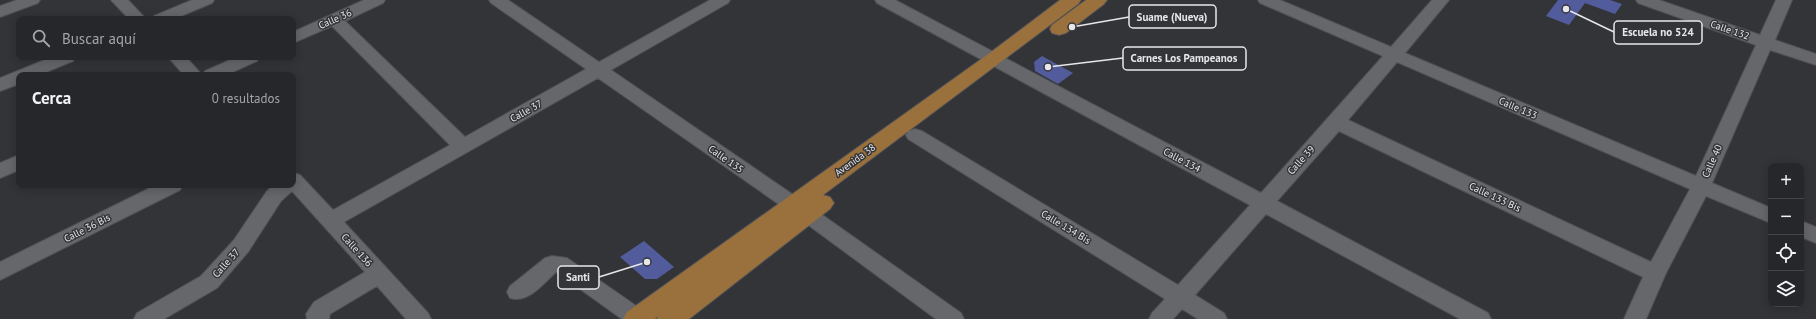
<!DOCTYPE html>
<html lang="es">
<meta charset="utf-8">
<style>
body{margin:0;font-family:"PT Sans",sans-serif;background:#323336;color:#f1f3f6}
.controls{position:absolute;right:12px;bottom:12px;display:grid;overflow:hidden;border-radius:8px;box-shadow:0 2px 10px #0003}
.controls button{width:36px;height:36px;display:grid;place-items:center;padding:0;border:0;border-bottom:1px solid #424447;background:#26272a;color:#f1f3f6;font:20px sans-serif}
.list{margin:0;padding:0;list-style:none}
h2{display:flex;justify-content:space-between;align-items:center;height:52px;margin:0;padding:0 16px;font-size:17px}
h2 small{font-size:13px;font-weight:400;color:#a4a5a8}
.icon{flex:none;width:22px;height:22px;fill:none;stroke:currentColor;stroke-width:2;stroke-linecap:round;stroke-linejoin:round}
.map{position:relative;flex:none;width:1816px;height:319px;overflow:hidden}
.search{position:absolute;background:#26272a;box-shadow:0 2px 10px #0003;left:16px;top:16px;width:280px;height:44px;display:flex;align-items:center;gap:10px;box-sizing:border-box;padding:0 14px;border-radius:8px;color:#a4a5a8;font-size:15px}
.panel{position:absolute;background:#26272a;box-shadow:0 2px 10px #0003;left:16px;top:72px;width:280px;height:116px;border-radius:8px}
.map>svg:first-child{display:block}
.building{fill:#525c9c}
.lines{fill:none;stroke-linecap:round;stroke-linejoin:round}
.minor-casing{stroke:#505155;stroke-width:2}
.major-casing{stroke:#505155;stroke-width:2}
.minor{fill:#66676b;fill-rule:evenodd}
.major{fill:#9a713c;fill-rule:evenodd}
.labels{text-anchor:middle;dominant-baseline:central;stroke-width:3;stroke-linejoin:round;paint-order:stroke}
.street-label{font-size:10px;fill:#e7e7ea;stroke:#333438}
.leader{fill:none;stroke:#e7e7ea;stroke-width:1.5}
.callout-dot{fill:#e7e7ea;stroke:#333438;stroke-width:1.5}
.callout{fill:#333438;stroke:#e7e7ea;stroke-width:1.5}
.callout-label{font-size:11px;text-anchor:middle;font-weight:bold;fill:#e7e7ea}
</style>
<div class="map">
<svg width="1816" height="319" viewBox="0 0 1816 319">
<rect width="100%" height="100%" fill="#333438"/>
<path class="building" d="M1558 0H1610L1622 4 1615 14 1585 3 1569 25 1546 16Z
M1042 56 1073 73 1058 84 1035 71 1034 62Z
M644 241 674 267 657 279H645L620 257Z"/>
<g class="lines">
<g class="minor-casing">
<path id="minor" d="M17 0H40L38 3 0 17V6Z
M111 0H128L146 19H129Z
M192 0H214L212 3 174 19H152L154 16Z
M364 0H385L383 3 345 21 465 137 586 69 491 3 489 0H508L599 62 710 0H730L728 3 611 70 814 209 961 313 964 319H936L800 219 598 78 344 222 428 313 431 319H406L377 286 330 314 329 319H307L306 314 314 302 365 272 292 191 281 201 248 252 217 288 164 319H134L137 313 201 276 234 240 267 191 274 185H293V173L300 175 333 210 450 145 332 26 293 43V32Z
M875 0H895L1261 193 1383 56 1260 3 1258 0H1280L1391 47 1432 0H1449L1405 53 1696 176 1756 45 1638 3 1636 0H1659L1760 35 1776 0H1792L1775 40 1816 54V65L1770 50 1712 183 1771 208V223L1706 196 1666 273 1646 319H1624L1643 277 1339 131 1277 201 1488 313 1491 319H1460L1266 214 1195 295 1224 313 1227 319H1198L1182 309 1173 319H1149L1152 313 1165 299 908 139 906 135 908 131 915 129 922 131 1178 285 1250 205 877 3ZM1397 62 1690 189 1651 262 1348 120Z
M52 57H75L73 61 39 75H19V84L0 91V78Z
M168 57H186L202 75 205 71 237 57H259L257 61 226 75H184Z
M19 155V170L0 178V163Z
M156 185H183L180 190 0 280V262Z
M1801 221 1816 227V243L1801 237Z
M552 256 567 258 645 312 648 319H622L556 272C544 283 528 304 510 298L507 292 510 286 545 258Z"/>
</g>
<g class="major-casing">
<path id="major" d="M1060 0H1081L1078 4 823 195 830 197 834 203 830 209 689 319H657L658 316 655 319H623L627 312 987 55Z
M1086 0H1107L1104 4 1066 33 1059 35 1052 33 1050 29 1052 25Z"/>
</g>
<use href="#minor" class="minor"/>
<use href="#major" class="major"/>
</g>
<g class="labels">
<g class="street-label">
<text transform="translate(335 19) rotate(-24)">Calle 36</text>
<text transform="translate(1730 30) rotate(19)">Calle 132</text>
<text transform="translate(1518 108) rotate(23)">Calle 133</text>
<text transform="translate(526 111) rotate(-29)">Calle 37</text>
<text transform="translate(726 159) rotate(35)">Calle 135</text>
<text transform="translate(855 160) rotate(-36)">Avenida 38</text>
<text transform="translate(1182 160) rotate(28)">Calle 134</text>
<text transform="translate(1301 160) rotate(-48)">Calle 39</text>
<text transform="translate(1712 161) rotate(-66)">Calle 40</text>
<text transform="translate(1495 197) rotate(25)">Calle 133 Bis</text>
<text transform="translate(1066 227) rotate(31)">Calle 134 Bis</text>
<text transform="translate(87 228) rotate(-27)">Calle 36 Bis</text>
<text transform="translate(357 250) rotate(48)">Calle 136</text>
<text transform="translate(226 263) rotate(-48)">Calle 37</text>
</g>
</g>
<path class="leader" d="M1072 27L1129 17M1566 9L1614 32M1048 67L1123 58M647 262L599 277"/>
<g class="callout-dot">
<circle cx="1072" cy="27" r="4"/>
<circle cx="1566" cy="9" r="4"/>
<circle cx="1048" cy="67" r="4"/>
<circle cx="647" cy="262" r="4"/>
</g>
<g class="callout">
<rect x="1129" y="5" width="87" height="23" rx="4"/>
<rect x="1614" y="21" width="88" height="23" rx="4"/>
<rect x="1123" y="47" width="123" height="23" rx="4"/>
<rect x="558" y="266" width="41" height="23" rx="4"/>
</g>
<g class="callout-label">
<text x="1172" y="21">Suame (Nueva)</text>
<text x="1658" y="36">Escuela no 524</text>
<text x="1184" y="62">Carnes Los Pampeanos</text>
<text x="578" y="281">Santi</text>
</g>
</svg>
<div class="controls">
<button>+</button>
<button>−</button>
<button><svg class="icon" aria-label="locate" viewBox="0 0 24 24"><circle cx="12" cy="12" r="6"/><path d="M12 2v4M12 18v4M2 12h4M18 12h4"/></svg></button>
<button><svg class="icon" aria-label="layers" viewBox="0 0 24 24"><path d="M12 4l9 5-9 5-9-5zM3 14l9 5 9-5"/></svg></button>
</div>
<div class="search"><svg class="icon" aria-label="search" viewBox="0 0 24 24"><circle cx="10" cy="10" r="6"/><path d="M15 15l6 6"/></svg>Buscar aquí</div>
<section class="panel">
<h2>Cerca<small>0 resultados</small></h2>
<ul class="list">
</ul>
</section>
</div>
